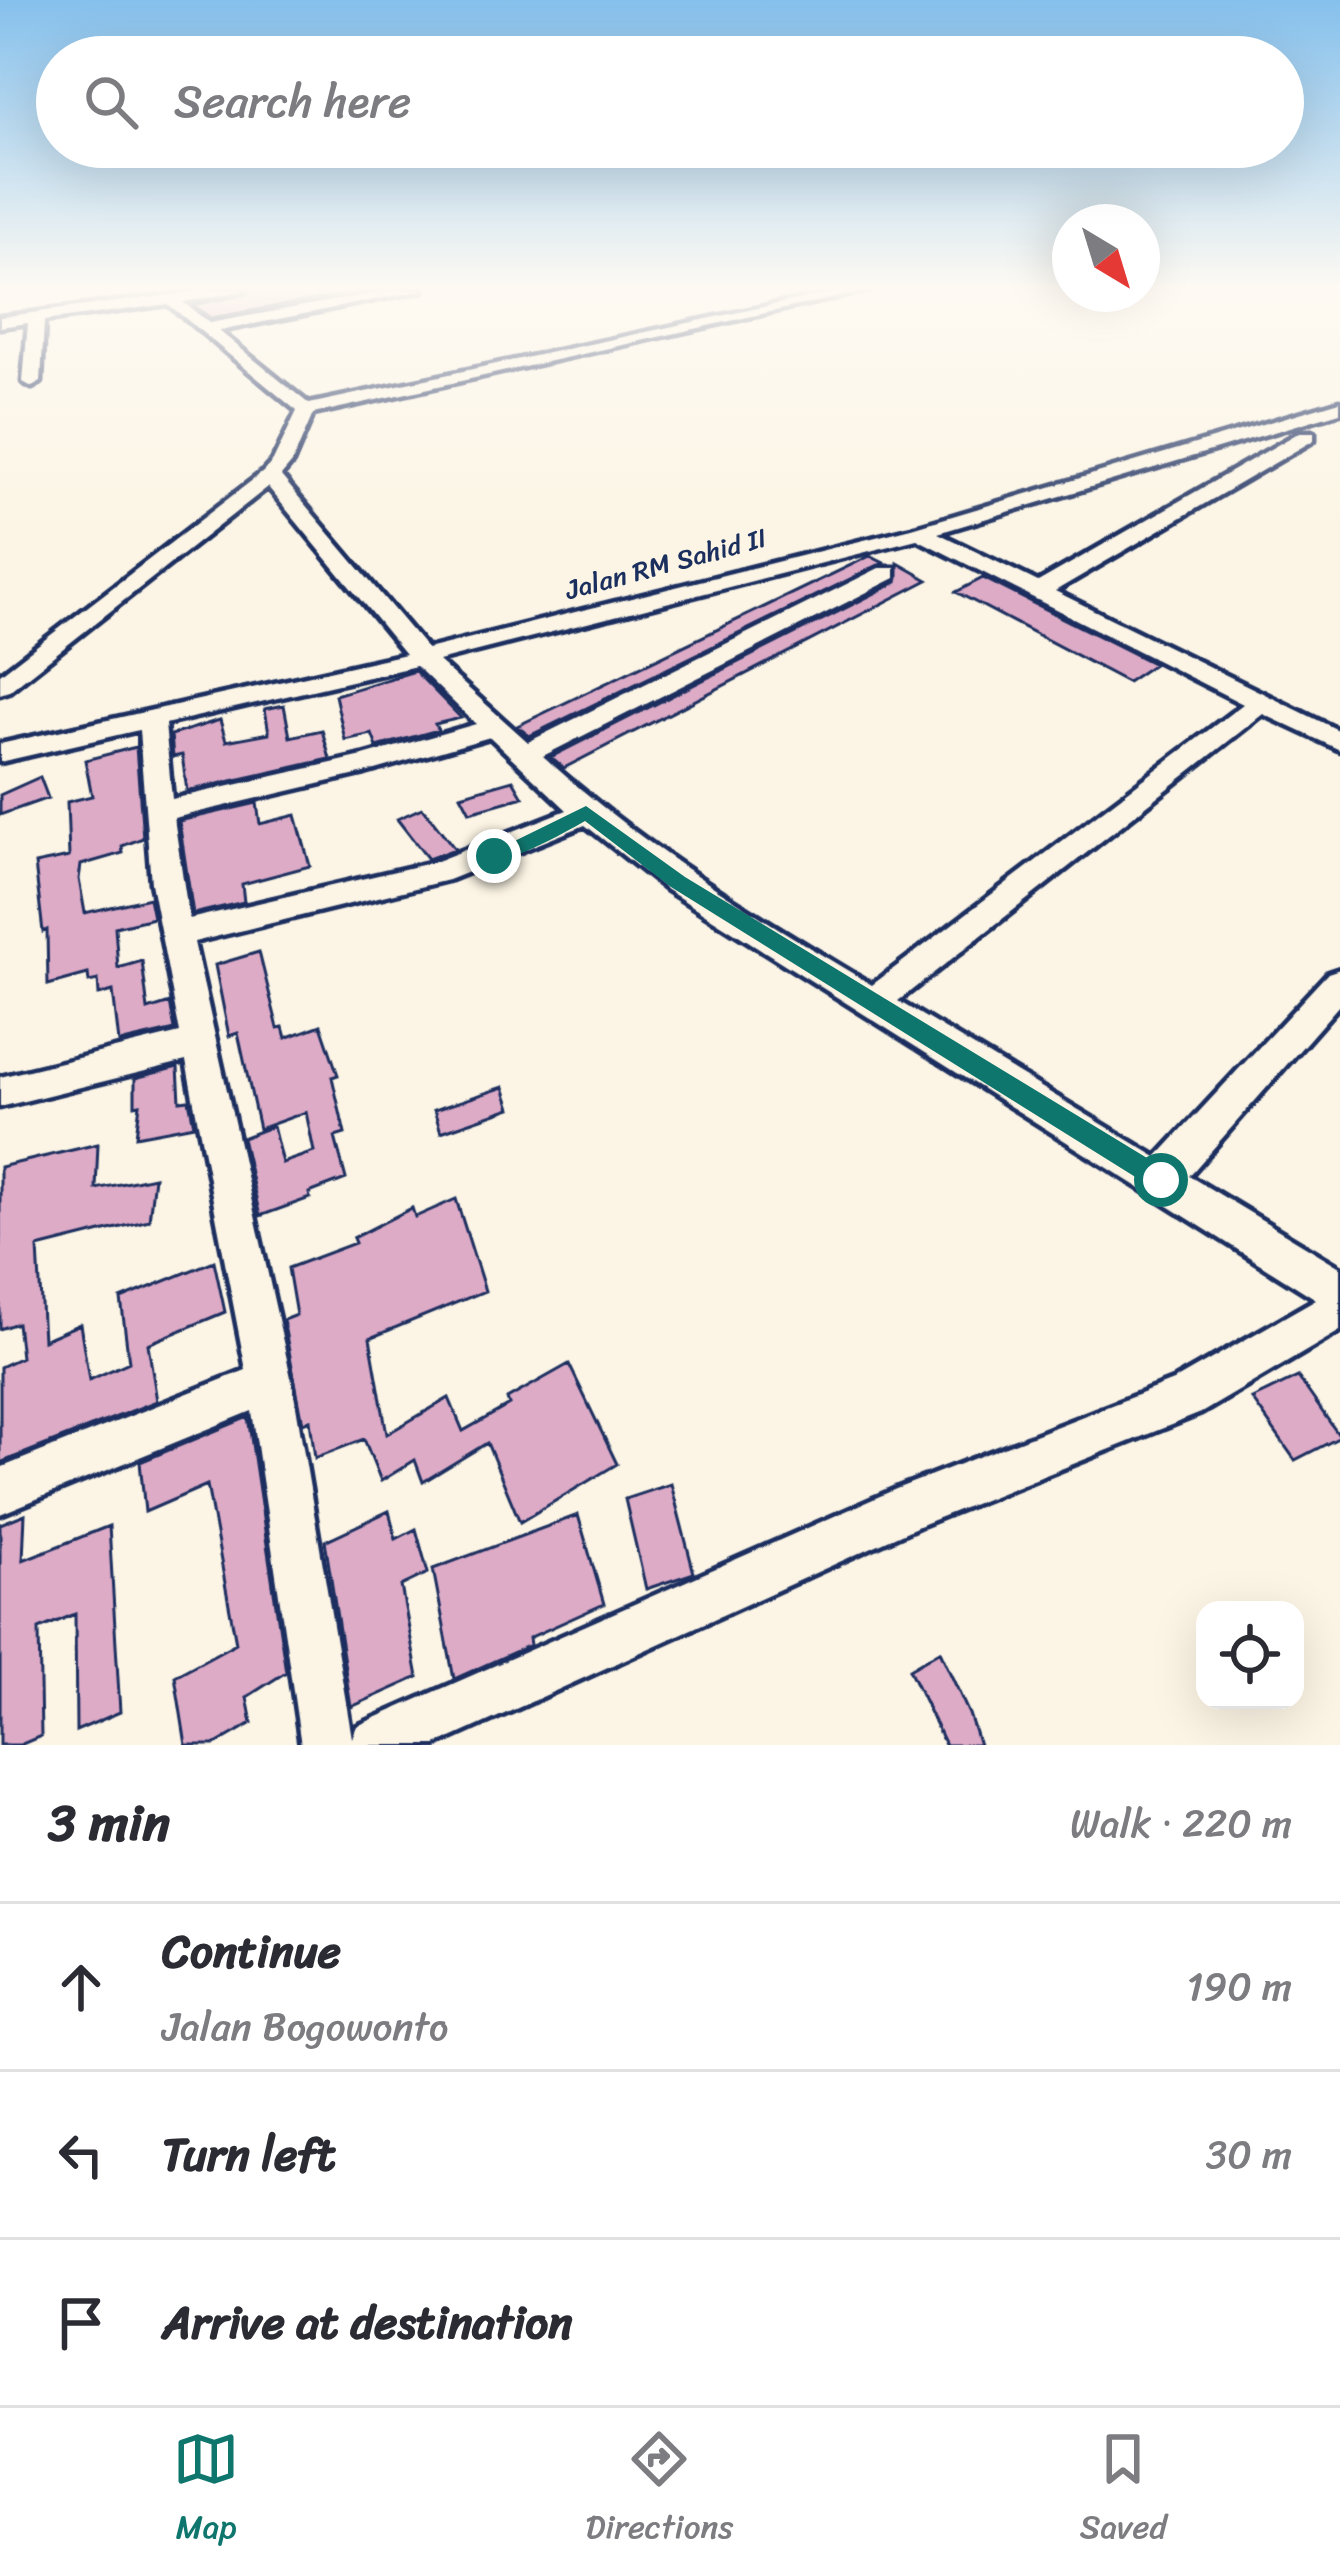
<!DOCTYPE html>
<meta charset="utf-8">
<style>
body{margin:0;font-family:Sriracha,sans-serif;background:#f2f2f3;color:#2b2b33}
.controls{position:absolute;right:36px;bottom:36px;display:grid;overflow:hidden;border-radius:24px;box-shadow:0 12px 48px #0002}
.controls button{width:108px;height:108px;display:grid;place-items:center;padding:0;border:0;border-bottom:3px solid #e1e1e2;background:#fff;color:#2b2b33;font:60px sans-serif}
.compass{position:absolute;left:1052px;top:204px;width:108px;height:108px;border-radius:50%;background:#fff;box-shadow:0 12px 48px #0002;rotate:142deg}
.stop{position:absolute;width:36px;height:36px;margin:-27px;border:9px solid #0f766e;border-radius:50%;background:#fff}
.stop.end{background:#0f766e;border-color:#fff;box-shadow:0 3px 12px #0008}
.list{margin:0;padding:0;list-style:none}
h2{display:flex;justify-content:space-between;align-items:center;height:156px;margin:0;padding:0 48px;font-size:51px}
h2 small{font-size:39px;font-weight:400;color:#7c7c81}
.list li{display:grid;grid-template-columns:78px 1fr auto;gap:36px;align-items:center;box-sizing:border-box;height:168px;padding:0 48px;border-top:3px solid #e1e1e2}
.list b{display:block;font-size:45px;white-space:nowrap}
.list p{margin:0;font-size:39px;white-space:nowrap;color:#7c7c81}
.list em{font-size:39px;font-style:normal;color:#7c7c81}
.icon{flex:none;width:66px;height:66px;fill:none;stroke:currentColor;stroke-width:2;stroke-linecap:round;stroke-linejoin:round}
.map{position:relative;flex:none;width:1340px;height:1745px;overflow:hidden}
.search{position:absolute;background:#fff;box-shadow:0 12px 48px #0002;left:36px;right:36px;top:36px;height:132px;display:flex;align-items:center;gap:30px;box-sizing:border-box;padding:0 42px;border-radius:66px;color:#7c7c81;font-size:45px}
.sheet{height:660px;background:#fff}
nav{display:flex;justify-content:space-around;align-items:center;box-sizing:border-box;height:168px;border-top:3px solid #e1e1e2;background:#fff;font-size:33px;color:#7c7c81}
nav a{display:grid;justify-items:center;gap:6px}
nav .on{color:#0f766e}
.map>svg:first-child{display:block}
.building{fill:#deabc7;stroke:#1b2f5e;stroke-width:3}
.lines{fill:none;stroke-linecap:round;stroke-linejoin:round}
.minor-casing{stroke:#1b2f5e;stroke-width:9}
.minor{fill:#fcf5e5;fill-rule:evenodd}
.route{fill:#0f766e}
.labels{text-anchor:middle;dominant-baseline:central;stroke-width:12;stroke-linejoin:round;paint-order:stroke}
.far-street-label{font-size:27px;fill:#1b2f5e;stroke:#fcf5e5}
</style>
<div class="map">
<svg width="1340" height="1745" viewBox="0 0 1340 1745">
<rect width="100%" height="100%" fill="#fcf5e5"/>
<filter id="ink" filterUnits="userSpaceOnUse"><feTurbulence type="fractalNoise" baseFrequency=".00833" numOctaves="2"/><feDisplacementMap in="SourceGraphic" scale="24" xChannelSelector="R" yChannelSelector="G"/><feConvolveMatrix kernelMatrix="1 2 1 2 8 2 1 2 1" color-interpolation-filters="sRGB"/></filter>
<g filter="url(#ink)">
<path class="building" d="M251 290H347V294L210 318 193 305 248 294Z
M870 556 884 563 529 736 517 726Z
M898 563 928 580 564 768 551 757 897 582Z
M983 578 1154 664 1127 682 956 592Z
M415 671 461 718 435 724 438 730 377 747 372 734 345 740 335 695Z
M284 705 290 737 322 730 330 759 187 791 182 755 173 757 171 735 220 720 226 741 269 733 265 709Z
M136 747 143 838 122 846 123 853 81 865 79 879 85 913 149 898 153 918 115 927 118 968 142 961 148 1010 170 1003 175 1030 119 1043 113 991 99 995 98 980 89 982 88 974 48 985 47 930 43 932 35 864 69 857 67 802 92 796 85 760Z
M40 777 48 798 0 815V795Z
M513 780 523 797 470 812 461 795Z
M257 803 260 824 296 815 310 866 242 884 244 902 193 914 179 821Z
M422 808 427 813 455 849 428 859 397 819Z
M259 952 278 1028 283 1027 286 1038 321 1025 338 1075 332 1077 345 1134 335 1137 346 1179 309 1193 310 1198 260 1216 242 1138 273 1126 282 1163 314 1152 306 1112 259 1129 238 1033 229 1036 215 965Z
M178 1067 180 1101 189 1100 194 1125 136 1136 140 1104 135 1105V1078Z
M504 1087 511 1108 441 1132 434 1110Z
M98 1144 96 1189 154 1177 149 1220 38 1248 43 1340 80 1324 89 1380 129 1362 121 1299 214 1261 225 1312 148 1344 157 1401 0 1463V1367L21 1357 17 1323 0 1329V1167Z
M456 1199 485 1291 370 1338 387 1434 449 1398 463 1431 509 1405 507 1399 569 1364 617 1464 520 1522 487 1443 423 1482 415 1460 381 1481 364 1439 315 1458 310 1420 303 1423 283 1320 296 1315 288 1268 355 1243 353 1238 412 1208 415 1217Z
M1298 1377 1340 1437 1295 1460 1252 1399Z
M248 1417 286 1672 247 1697 252 1723 214 1745H186L175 1676 236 1643 207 1485 145 1512 140 1462Z
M671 1484 694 1573 646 1589 625 1499Z
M389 1511 396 1539 416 1529 428 1573 401 1586 418 1677 351 1707 325 1541Z
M25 1514 23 1560 109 1526 120 1712 76 1731 75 1614 39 1629 41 1736 20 1745H0V1524Z
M578 1515 604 1604 529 1638 530 1645 454 1679 433 1569Z
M940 1651 969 1714 979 1745H945L909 1669Z"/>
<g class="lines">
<g class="minor-casing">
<path id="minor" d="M209 290H247L183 302 209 323 393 290H423L219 331 309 404 843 290H869L313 414 292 463 281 476 427 649 912 528 1340 401V412L938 533 1038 582 1300 432H1314V440L1055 591 1340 731V750L1263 714 898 1001 1157 1157 1328 973 1340 969V1004L1189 1176 1340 1267V1331L1201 1413 923 1524 436 1745H301L252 1411 0 1514V1468L246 1370 186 1061 0 1107V1077L180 1033 151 883 139 730 0 762V744L405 654 268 487 9 691 0 694V674L263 472 273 461 297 411 168 304 44 321 41 382 32 387 23 382 28 323 0 327V317ZM917 539 1243 704 872 985C754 914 645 849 543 756L895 578V568H879L528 742 438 661ZM416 666 476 724 363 756 172 799 165 724ZM490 737 567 810 434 862 189 919 174 818 365 773ZM585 825 667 890 1316 1299 1173 1381 896 1489 357 1726 352 1738 292 1382 194 942 448 880Z"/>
</g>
<use href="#minor" class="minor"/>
</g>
</g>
<linearGradient id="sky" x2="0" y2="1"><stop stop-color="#85c0ec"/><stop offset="0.54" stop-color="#fefaf3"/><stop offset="1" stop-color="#fefaf3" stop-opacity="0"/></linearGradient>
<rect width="1340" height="534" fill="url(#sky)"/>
<path class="route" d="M586 806 685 877 1170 1172 1174 1180 1170 1188H1153L671 887 585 821C555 838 527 853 494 863L484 856Z"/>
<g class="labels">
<g class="far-street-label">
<text transform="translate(666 564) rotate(-15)">Jalan RM Sahid II</text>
</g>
</g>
</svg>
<div class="controls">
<button><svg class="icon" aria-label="locate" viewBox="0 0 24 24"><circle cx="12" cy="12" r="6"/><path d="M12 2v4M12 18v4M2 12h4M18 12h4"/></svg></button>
</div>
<svg class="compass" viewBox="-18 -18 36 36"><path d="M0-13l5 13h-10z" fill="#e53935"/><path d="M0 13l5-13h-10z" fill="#7c7c81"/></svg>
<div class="stop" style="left:1161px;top:1180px"></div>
<div class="stop end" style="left:494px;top:856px"></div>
<div class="search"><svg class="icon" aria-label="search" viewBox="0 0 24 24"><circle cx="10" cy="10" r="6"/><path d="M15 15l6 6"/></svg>Search here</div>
</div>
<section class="sheet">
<h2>3 min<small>Walk · 220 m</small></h2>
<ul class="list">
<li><svg class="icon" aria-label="ahead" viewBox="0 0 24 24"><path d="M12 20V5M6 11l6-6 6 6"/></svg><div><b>Continue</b><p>Jalan Bogowonto</p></div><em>190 m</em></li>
<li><svg class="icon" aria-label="left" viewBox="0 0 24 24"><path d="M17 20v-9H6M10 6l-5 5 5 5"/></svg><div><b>Turn left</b></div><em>30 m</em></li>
<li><svg class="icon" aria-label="arrive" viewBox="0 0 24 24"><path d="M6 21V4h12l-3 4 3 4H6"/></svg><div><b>Arrive at destination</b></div></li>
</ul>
</section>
<nav>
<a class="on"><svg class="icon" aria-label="map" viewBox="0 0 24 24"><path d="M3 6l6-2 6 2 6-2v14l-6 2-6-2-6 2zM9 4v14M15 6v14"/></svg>Map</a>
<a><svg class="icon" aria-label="directions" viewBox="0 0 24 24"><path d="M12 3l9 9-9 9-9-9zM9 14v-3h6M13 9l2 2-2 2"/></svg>Directions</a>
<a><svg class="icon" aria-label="saved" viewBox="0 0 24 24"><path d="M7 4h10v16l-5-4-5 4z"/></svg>Saved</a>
</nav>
